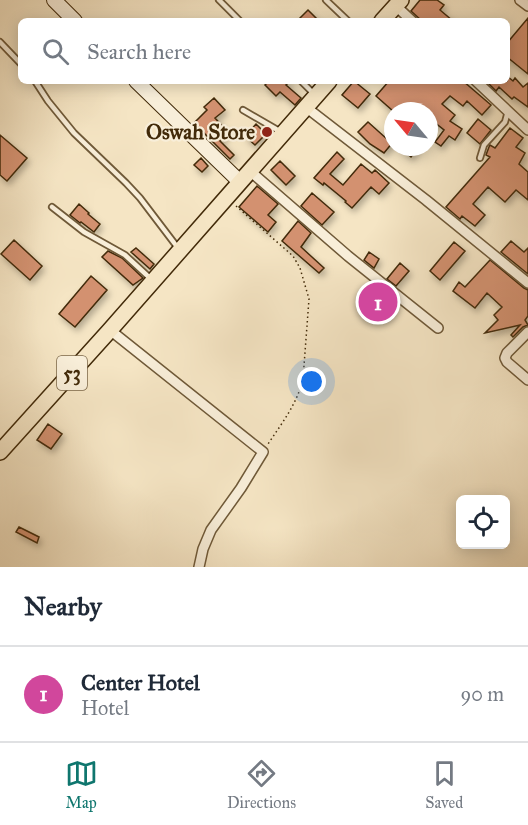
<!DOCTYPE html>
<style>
body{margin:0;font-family:"IM FELL Great Primer",serif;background:#f2f2f3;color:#1f2937}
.controls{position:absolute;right:18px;bottom:18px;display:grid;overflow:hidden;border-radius:9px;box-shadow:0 3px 15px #0003}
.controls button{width:54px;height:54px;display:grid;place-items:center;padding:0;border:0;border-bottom:2px solid #e0e1e3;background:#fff;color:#1f2937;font:30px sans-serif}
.compass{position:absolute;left:384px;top:102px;width:54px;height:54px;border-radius:50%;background:#fff;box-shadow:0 3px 15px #0003;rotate:299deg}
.you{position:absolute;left:312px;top:382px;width:21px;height:21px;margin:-15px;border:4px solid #fff;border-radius:50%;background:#1a73e8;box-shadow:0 0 0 9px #1a73e833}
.badge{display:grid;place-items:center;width:39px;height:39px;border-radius:50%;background:#0f766e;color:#fff;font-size:20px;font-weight:700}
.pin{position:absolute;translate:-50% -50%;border:3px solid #fff;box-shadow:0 2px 6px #0006}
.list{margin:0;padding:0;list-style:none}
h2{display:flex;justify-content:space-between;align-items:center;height:78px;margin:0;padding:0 24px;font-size:26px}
h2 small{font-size:20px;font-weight:400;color:#747a83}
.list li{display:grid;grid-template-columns:39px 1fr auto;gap:18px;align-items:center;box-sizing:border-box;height:96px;padding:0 24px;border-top:2px solid #e0e1e3}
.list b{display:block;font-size:22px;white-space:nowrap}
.list p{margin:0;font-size:20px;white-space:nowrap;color:#747a83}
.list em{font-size:20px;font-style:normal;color:#747a83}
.icon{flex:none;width:33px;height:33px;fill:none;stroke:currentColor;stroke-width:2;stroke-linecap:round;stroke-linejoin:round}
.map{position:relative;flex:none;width:528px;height:567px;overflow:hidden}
.search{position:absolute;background:#fff;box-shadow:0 3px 15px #0003;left:18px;right:18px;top:18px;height:66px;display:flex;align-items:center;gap:15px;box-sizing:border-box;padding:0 21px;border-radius:9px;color:#747a83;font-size:22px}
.sheet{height:174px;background:#fff}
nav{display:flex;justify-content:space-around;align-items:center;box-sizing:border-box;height:84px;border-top:2px solid #e0e1e3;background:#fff;font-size:16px;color:#747a83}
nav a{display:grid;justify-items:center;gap:3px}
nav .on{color:#0f766e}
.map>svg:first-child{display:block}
.building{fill:#d3916f;stroke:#422a09;stroke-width:1.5;filter:url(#shadow)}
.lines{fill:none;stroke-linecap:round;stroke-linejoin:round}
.service-casing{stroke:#6f5938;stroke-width:8}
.minor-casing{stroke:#6f5938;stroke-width:12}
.secondary-casing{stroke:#422a09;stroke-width:16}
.trunk-casing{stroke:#422a09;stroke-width:18}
.path{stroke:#422a09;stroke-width:1.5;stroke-dasharray:1.5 3;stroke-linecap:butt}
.service{stroke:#f8eed9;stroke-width:4.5}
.minor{stroke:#f8eed9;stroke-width:9}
.secondary{stroke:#f8eed9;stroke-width:14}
.trunk{stroke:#f5e5c4;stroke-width:15}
.poi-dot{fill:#8f2418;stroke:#f8eed9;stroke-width:2}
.labels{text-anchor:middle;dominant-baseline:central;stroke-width:4.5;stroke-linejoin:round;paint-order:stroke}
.shield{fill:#f8eed9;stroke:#796547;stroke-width:1.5}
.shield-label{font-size:20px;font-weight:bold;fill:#422a09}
.poi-label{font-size:21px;font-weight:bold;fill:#422a09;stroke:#f8eed9;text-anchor:end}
</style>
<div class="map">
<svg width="528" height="567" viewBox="0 0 528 567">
<defs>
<filter id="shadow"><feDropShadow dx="2.5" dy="4" stdDeviation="3" flood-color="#0004"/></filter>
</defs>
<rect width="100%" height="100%" fill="#f5e5c4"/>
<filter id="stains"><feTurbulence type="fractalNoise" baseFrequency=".00333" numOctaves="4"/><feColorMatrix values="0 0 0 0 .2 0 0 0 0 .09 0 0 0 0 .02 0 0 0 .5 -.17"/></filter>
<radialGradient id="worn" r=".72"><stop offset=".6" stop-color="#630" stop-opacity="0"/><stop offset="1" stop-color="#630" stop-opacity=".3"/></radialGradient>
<path class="building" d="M420 0H437L444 5 440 10 453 21H422L411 11Z
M308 10 319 21H297Z
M528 18V74L507 57V43Z
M507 76 513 81 515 78 523 87 528 83V107L514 97 512 99 499 87 496 91 486 81H507Z
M269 81H290L286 85 301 98 295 105 280 92 276 96 265 85Z
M354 81 370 94 358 108 342 95Z
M389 81H463L491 105 482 115 467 101 463 106 450 96 442 104 455 115 450 121 462 129 455 140 449 136 441 146 435 142 444 130 429 118V111H393L376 96Z
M214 98 225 110 215 118 228 132 220 141 234 155 230 159 194 123 207 110 204 107Z
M478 119 491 130 480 144 467 133Z
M368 122 388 140 393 133V142L384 153 370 144 358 132Z
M256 124 266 134 255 145 245 136Z
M510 128 523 138 516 147 525 153 519 164 528 172V200L516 190 505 202 488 187 473 204 485 215 475 226 462 216 460 219 446 207 490 157 486 155 489 147 490 145 495 148Z
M0 135 27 158 7 181 0 175Z
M399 147H418L411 157Z
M337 152 344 159 330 174 343 185 361 164 372 173 375 170 389 183 379 194 371 187 352 208 345 202 346 201 324 183 323 185 314 178Z
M201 158 208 166 202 172 194 165Z
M280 161 295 176 286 185 271 170Z
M257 186 278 204 268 215 276 222 268 232 239 207Z
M312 193 334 212 322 225 301 206Z
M79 204 89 213 88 214 100 224 94 232 81 222 80 223 70 215Z
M298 221 311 233 301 247 324 268 319 273 282 241Z
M14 240 42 266 30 280 1 254Z
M511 241 524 252 528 248V274L501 252Z
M454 242 465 251 440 280 430 271Z
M136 248 154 264 150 269 131 252Z
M108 251 122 258 143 278 133 285 102 257Z
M369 252 379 259 374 268 364 260Z
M490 260 524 288 528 290V316L525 320 528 325 523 327 513 337 511 335 520 325 485 333 498 320 494 315 502 307 487 293 475 308 453 291 459 282 465 287Z
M400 263 409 271 396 286 387 279Z
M91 276 107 290 75 327 59 314Z
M48 424 62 434 51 449 37 440Z
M19 527 39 537 37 543 16 532Z"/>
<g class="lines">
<g class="service-casing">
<path id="service" d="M219 0 240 21
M326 0 348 21
M0 42 21 64
M35 81 48 101 74 133 126 183 140 198 178 248
M301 81 314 94
M243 110 281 132
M480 158 484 145 505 122 508 111
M52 207 84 232 125 255 151 279"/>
</g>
<g class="minor-casing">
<path id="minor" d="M520 0 528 6
M396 6 412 21
M476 81 528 130
M307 108 426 200 528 283
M250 171 348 256 438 328
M110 330 263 452 241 488 211 530 203 549 199 567
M528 332 507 353 505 358 507 362 528 380"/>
</g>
<g class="secondary-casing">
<path id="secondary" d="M54 0 75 21
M136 81 240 182"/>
</g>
<g class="trunk-casing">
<path id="trunk" d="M382 21 401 0
M0 452 110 330 329 81"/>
</g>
<path class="path" d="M236 206 293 256 300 268 309 299 303 379C297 404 282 423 268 444"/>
<use href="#service" class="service"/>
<use href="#minor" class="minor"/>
<use href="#secondary" class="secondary"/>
<use href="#trunk" class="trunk"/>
</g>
<circle class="poi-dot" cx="267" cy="132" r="6"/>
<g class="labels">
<rect class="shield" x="57" y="356" width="30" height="34" rx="4.5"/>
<g class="shield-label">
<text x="72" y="373">53</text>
</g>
<g class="poi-label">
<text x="255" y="132">Oswah Store</text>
</g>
</g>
<rect width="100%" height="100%" filter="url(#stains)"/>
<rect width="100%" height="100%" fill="url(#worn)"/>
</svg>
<div class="controls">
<button><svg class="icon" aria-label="locate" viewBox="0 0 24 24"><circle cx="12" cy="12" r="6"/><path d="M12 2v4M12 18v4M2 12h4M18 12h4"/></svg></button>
</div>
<svg class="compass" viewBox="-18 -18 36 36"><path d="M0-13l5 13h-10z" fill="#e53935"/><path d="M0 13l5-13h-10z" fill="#747a83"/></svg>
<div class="you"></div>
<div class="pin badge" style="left:378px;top:302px;background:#d1479c">1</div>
<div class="search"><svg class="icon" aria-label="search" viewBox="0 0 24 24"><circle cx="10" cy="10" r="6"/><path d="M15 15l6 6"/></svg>Search here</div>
</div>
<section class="sheet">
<h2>Nearby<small></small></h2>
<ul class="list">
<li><span class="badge" style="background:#d1479c">1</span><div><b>Center Hotel</b><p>Hotel</p></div><em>90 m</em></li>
</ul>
</section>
<nav>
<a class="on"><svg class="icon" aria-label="map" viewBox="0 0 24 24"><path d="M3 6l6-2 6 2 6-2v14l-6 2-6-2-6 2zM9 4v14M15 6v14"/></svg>Map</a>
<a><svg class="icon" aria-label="directions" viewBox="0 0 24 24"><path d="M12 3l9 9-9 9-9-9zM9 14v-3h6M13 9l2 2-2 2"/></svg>Directions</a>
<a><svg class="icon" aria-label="saved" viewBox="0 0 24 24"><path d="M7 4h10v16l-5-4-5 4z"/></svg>Saved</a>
</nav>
